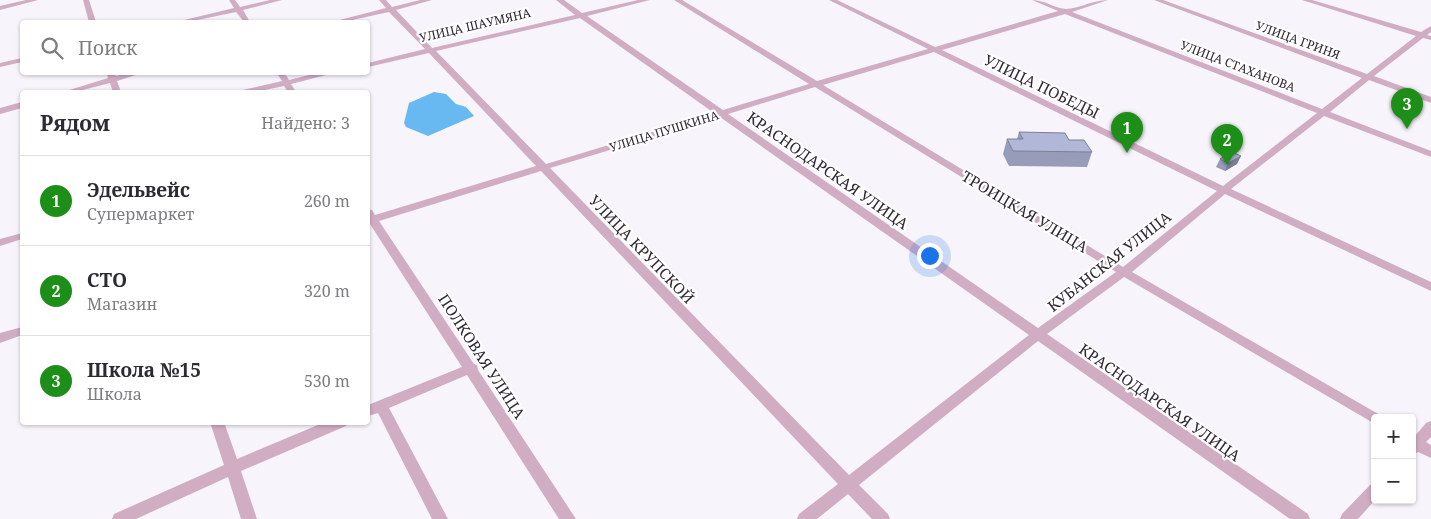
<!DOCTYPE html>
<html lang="ru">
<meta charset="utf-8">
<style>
body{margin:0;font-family:"Noto Serif",serif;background:#f2f2f3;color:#2b2b33}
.controls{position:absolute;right:15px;bottom:15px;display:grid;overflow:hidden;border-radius:5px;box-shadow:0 1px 4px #0004}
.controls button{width:45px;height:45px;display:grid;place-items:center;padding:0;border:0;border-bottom:1px solid #e1e1e2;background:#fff;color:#2b2b33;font:25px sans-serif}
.you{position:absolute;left:929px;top:255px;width:18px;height:18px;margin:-12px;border:4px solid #fff;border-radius:50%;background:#1a73e8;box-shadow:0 0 0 8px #1a73e833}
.badge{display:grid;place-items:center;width:32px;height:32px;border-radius:50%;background:#1d8f18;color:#fff;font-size:16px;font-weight:700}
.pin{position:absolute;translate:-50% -41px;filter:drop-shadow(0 1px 2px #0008)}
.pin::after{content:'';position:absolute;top:26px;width:18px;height:15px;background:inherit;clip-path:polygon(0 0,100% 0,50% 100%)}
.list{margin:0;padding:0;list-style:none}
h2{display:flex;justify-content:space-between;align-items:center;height:65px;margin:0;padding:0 20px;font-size:21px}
h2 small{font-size:16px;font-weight:400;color:#7c7c81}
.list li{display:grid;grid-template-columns:32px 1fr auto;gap:15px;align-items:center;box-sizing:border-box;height:90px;padding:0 20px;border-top:1px solid #e1e1e2}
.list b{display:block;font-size:19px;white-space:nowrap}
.list p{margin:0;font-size:16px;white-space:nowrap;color:#7c7c81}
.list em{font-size:16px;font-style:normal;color:#7c7c81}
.icon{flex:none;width:28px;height:28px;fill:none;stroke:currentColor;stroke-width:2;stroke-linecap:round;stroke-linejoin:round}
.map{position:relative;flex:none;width:1431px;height:519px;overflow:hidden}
.search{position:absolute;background:#fff;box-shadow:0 1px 4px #0004;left:20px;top:20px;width:350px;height:55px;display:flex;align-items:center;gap:12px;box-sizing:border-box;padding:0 18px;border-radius:5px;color:#7c7c81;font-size:19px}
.panel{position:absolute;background:#fff;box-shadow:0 1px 4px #0004;left:20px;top:90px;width:350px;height:335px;border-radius:5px}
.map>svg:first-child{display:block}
.water{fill:#68b8f1}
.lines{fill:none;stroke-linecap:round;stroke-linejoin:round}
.minor{fill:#d1adc3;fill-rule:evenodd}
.wall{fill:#979db9}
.shaded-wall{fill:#7b8096}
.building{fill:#b0b7d7;stroke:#7b8096}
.labels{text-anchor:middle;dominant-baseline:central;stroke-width:4.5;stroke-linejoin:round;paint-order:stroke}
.far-street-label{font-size:12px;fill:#2f2935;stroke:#fff}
.street-label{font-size:15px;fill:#2f2935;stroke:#fff}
</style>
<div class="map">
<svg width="1431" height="519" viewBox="0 0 1431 519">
<rect width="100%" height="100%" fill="#f7f4fb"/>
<path class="water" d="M434 92 446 94 456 104 466 107 474 116 428 136 406 127 404 123 409 103Z"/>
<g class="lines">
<path class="minor" d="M26 0H38L0 10V6Z
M83 0H89L96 22H89Z
M229 0H235L240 7 270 0H282L243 10 250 22H244L236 12 188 22H176L234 8Z
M379 0H386L392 7 420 0H432L396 10 432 48 575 15 556 0H564L582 13 638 0H650L587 16 723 110 809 84 674 0H682L817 81 928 49 829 0H837L935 47 1058 11 1032 0C1045 0 1056 9 1066 9 1078 9 1093 0 1108 0L1072 12 1322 109 1362 78 1154 0H1163L1367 74 1416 36 1302 0H1312L1421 32 1431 26V32L1427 35 1431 36V40L1423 38 1374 76 1431 97V103L1369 80 1330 112 1431 151V157L1324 116 1231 189 1431 282V291L1225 194 1132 272 1380 415 1381 418H1375V424L1124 277 1047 334 1308 514 1310 519H1290L1038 341 859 485 888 514 890 519H872L848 494 817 519H797L799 514 838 484 541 171 379 221 474 364 477 365 478 370 576 519H559L467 375 389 408 448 519H432L378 413 368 416V405L462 367 370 224H368V209L372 210 375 215 536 166 429 53 368 67V63L425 49 389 12 343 22H332L386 8ZM1065 14 1317 113 1223 186 942 50ZM580 18 714 113 546 164 436 51ZM934 52 1217 191 1123 267 823 85ZM815 87 1116 272 1038 328 728 114ZM720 117 1029 335 849 475 550 168Z
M22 58V62L0 67V63Z
M106 72H114L116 76 130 72H145L117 81 121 92H113L110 83 75 92H63L108 78Z
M276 72H284L289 80 321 72H338L291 84 296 92H288L284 86 255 92H242L243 90 282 81Z
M22 102V108L0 114V108Z
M22 233V239L0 246V239Z
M22 327V335L0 343V333Z
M1431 421V437L1426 442 1431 445V458L1418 452 1412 455V435L1415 436 1426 423Z
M210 422H224L237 459 325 422H348L346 426 241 471 257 519H241L228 477 136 519H112L114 514 224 465Z
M1375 484V500L1358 519H1340L1342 514 1370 485Z"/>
</g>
<path class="wall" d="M1019 132 1069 140 1092 152 1087 167 1009 166 1003 154 1007 139H1017Z
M1220 159 1237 164 1225 171 1216 167Z"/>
<path class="shaded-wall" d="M1241 156 1237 164 1225 171 1228 163Z"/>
<path class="building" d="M1019 132 1065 133 1069 140H1084L1092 152 1013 151 1007 139H1023Z
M1232 152 1241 156 1228 163 1220 159Z"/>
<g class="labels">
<g class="far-street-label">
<text transform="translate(475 25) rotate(-13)">УЛИЦА ШАУМЯНА</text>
<text transform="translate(1298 40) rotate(20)">УЛИЦА ГРИНЯ</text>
<text transform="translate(1238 66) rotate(21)">УЛИЦА СТАХАНОВА</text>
<text transform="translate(664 131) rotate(-17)">УЛИЦА ПУШКИНА</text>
</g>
<g class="street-label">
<text transform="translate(1042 86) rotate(26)">УЛИЦА ПОБЕДЫ</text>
<text transform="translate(828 170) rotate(35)">КРАСНОДАРСКАЯ УЛИЦА</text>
<text transform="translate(1025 211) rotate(31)">ТРОИЦКАЯ УЛИЦА</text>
<text transform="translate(642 249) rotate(46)">УЛИЦА КРУПСКОЙ</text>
<text transform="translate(1109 261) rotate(-38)">КУБАНСКАЯ УЛИЦА</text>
<text transform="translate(482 356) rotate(57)">ПОЛКОВАЯ УЛИЦА</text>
<text transform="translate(1160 402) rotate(35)">КРАСНОДАРСКАЯ УЛИЦА</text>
</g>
</g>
</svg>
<div class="controls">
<button>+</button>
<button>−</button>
</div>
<div class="you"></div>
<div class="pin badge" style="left:1127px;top:153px">1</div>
<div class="pin badge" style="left:1227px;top:165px">2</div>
<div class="pin badge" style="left:1407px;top:129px">3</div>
<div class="search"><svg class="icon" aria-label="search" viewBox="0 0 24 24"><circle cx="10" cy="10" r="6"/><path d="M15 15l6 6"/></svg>Поиск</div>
<section class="panel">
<h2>Рядом<small>Найдено: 3</small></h2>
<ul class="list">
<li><span class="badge">1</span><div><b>Эдельвейс</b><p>Супермаркет</p></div><em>260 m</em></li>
<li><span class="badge">2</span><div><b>СТО</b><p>Магазин</p></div><em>320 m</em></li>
<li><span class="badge">3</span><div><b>Школа №15</b><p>Школа</p></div><em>530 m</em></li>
</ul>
</section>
</div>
